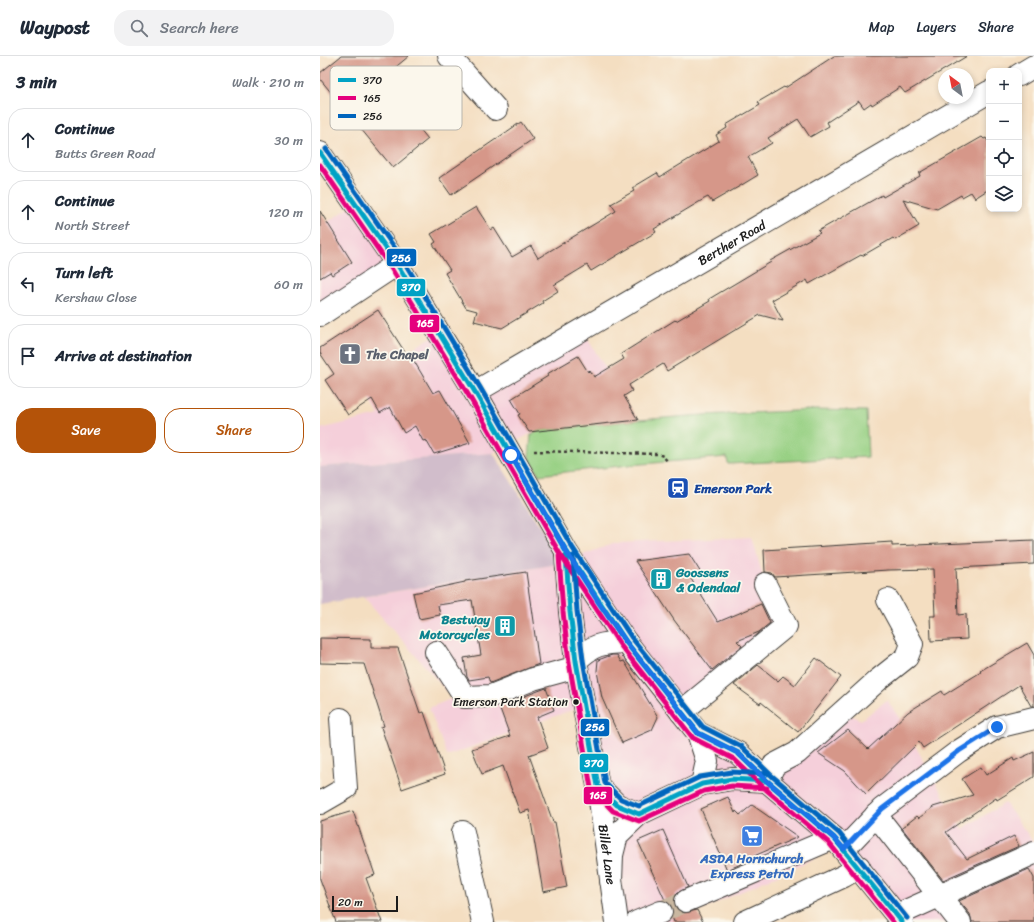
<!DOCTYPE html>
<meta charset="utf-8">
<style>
body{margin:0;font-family:Sriracha,sans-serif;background:#f2f2f3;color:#1f2937}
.controls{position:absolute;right:12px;top:12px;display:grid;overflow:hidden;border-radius:8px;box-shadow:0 2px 6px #0003}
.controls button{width:36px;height:36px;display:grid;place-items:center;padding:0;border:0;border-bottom:1px solid #e0e1e3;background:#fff;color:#1f2937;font:20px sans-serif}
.compass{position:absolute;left:618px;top:12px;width:36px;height:36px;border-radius:50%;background:#fff;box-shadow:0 2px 6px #0003;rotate:328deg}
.scale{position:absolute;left:12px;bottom:10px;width:66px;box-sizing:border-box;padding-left:4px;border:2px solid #1c1c1c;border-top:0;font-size:11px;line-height:14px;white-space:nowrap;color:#1c1c1c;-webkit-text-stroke:3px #fbf7ec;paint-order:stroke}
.stop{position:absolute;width:12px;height:12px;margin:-9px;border:3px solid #1a73e8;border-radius:50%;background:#fff}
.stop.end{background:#1a73e8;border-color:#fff;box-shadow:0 1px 4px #0008}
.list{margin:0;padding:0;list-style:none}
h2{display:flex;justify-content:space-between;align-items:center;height:52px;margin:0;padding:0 16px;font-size:17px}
h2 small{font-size:13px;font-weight:400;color:#747a83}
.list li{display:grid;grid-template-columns:26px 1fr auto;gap:12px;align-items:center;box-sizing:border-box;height:64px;margin:0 8px 8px;padding:0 8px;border:1px solid #e0e1e3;border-radius:16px}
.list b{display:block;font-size:15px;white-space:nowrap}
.list p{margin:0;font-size:13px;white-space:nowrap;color:#747a83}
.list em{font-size:13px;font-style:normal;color:#747a83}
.actions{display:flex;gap:8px;padding:12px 16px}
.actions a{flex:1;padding:9px 0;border:1px solid #b45309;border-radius:16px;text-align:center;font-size:14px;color:#b45309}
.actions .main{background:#b45309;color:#fff}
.icon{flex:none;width:22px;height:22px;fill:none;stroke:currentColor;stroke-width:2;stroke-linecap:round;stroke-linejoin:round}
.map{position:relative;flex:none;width:714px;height:866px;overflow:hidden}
header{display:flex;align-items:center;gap:24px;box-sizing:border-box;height:56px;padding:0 20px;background:#fff;border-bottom:1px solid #e0e1e3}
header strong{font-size:19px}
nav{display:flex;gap:22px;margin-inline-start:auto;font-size:14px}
.search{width:280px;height:36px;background:#f2f2f3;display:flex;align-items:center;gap:10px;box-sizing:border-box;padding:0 14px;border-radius:16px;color:#747a83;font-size:15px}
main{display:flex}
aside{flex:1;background:#fff}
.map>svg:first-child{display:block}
.built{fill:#f5cfda}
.industrial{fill:#d1bdcb}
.green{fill:#97d083;stroke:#5a7650}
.building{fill:#d69789}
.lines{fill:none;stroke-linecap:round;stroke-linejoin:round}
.minor-tunnel{stroke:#c9b7a0;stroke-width:22;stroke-dasharray:22 11;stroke-linecap:butt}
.minor-casing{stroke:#3c3935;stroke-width:24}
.path{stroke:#3c3935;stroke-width:2.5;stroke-dasharray:3 3;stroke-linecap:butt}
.minor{stroke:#fff;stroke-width:22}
.bus-1-casing{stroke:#fbf7ec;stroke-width:8}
.bus-2-casing{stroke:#fbf7ec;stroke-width:8}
.bus-3-casing{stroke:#fbf7ec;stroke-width:8}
.bus-1{stroke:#01a2c5;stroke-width:5}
.bus-2{stroke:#e5007d;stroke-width:5}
.bus-3{stroke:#0065bd;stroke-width:5}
.route{stroke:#1a73e8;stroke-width:5}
.bus-dot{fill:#1c1c1c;stroke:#fbf7ec;stroke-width:1.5}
.labels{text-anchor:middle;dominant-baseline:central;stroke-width:3.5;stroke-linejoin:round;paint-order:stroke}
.bus-label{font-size:12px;fill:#1c1c1c;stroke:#fbf7ec;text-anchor:end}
.street-label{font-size:13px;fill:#1c1c1c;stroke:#fbf7ec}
.worship-label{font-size:13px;font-weight:bold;fill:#5b616d;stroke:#fbf7ec;text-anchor:start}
.transit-label{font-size:13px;font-weight:bold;fill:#164399;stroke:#fbf7ec;text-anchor:start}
.culture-label{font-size:13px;font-weight:bold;fill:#0d838f;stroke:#fbf7ec;text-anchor:start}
.shop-label{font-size:13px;font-weight:bold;fill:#366cbe;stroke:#fbf7ec}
.key{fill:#fbf7ec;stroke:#b8b5ae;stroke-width:1}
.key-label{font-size:11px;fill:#1c1c1c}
.line-badge{stroke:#fbf7ec;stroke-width:1.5}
.badge-label{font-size:11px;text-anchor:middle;font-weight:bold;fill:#fff}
</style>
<header>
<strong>Waypost</strong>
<div class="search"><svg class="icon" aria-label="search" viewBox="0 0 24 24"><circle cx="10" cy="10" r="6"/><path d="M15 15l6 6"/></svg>Search here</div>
<nav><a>Map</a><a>Layers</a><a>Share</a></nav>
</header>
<main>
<aside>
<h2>3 min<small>Walk · 210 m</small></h2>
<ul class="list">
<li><svg class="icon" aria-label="ahead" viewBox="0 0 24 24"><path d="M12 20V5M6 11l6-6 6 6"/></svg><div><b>Continue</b><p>Butts Green Road</p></div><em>30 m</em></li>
<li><svg class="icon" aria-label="ahead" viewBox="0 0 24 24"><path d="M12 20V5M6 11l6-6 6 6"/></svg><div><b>Continue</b><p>North Street</p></div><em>120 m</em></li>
<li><svg class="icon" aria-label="left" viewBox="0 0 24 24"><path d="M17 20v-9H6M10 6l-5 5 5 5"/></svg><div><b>Turn left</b><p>Kershaw Close</p></div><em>60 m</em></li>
<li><svg class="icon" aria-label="arrive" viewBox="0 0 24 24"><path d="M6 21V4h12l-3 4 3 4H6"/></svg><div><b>Arrive at destination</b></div></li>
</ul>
<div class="actions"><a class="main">Save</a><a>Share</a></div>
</aside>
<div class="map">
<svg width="714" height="866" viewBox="0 0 714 866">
<rect width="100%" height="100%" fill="#fbf7ec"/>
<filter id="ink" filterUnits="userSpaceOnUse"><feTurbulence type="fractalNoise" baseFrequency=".025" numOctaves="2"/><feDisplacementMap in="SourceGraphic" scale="8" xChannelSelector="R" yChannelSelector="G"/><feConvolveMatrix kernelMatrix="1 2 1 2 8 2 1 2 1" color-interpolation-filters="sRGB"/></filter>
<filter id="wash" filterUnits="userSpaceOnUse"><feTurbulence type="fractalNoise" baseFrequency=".012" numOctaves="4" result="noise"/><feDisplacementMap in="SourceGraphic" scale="16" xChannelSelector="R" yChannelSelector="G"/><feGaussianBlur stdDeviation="0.9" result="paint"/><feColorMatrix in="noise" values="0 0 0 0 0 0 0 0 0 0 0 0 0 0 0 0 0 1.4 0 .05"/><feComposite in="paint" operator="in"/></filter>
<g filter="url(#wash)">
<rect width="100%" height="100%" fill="#f4dec1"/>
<path class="built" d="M35 148 77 208 0 259V171Z
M262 274 318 364 216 375 173 397 0 411V373L59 359 39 325 119 277 155 336Z
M432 481 445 528 466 570 361 656 447 725 524 656 541 664 567 644 580 663 642 773 685 747 714 787V866H582L521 790 355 866H297L263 650 127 700 109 652 133 642 44 541 238 508 295 487Z"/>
<path class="industrial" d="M173 397 234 493 238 508 0 548V411Z"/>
<path class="green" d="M496 354 546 355 548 401 408 408 407 401 309 409 219 419 209 401 211 379 216 375 318 364 383 359Z"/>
<g id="blocks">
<path class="building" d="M21 0H89L60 24 108 83 73 112 0 23V17Z
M514 0H647L585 37 580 31 552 49 551 47 544 52 539 45 507 66 509 70 490 81 478 63 448 82 452 87 428 101 438 119 420 130 392 146 388 141 384 143 334 173 336 176 271 215 267 209 234 229 238 235 222 245 223 247 182 272 154 265 157 255 146 252 125 217 130 214 113 188 116 186 111 178 156 151 171 174 174 172 192 201 211 190 218 202 296 155 291 148 314 135 312 132 337 117 340 121 399 85 396 79 407 72 406 69 440 49 438 46 464 31 465 32Z
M201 66 213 83 131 139 119 122Z
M662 81 664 83 666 82 669 87V133L655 142 651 136 642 141 641 139 617 153 583 143 599 170 575 184 573 182 542 200 541 199 489 228 487 224 452 244 463 265 440 259 347 315 343 308 309 329 312 335 304 340 318 364 209 376 198 359 200 358 191 343 228 320 227 318 258 300 268 316 270 314 274 321 304 303 301 298 355 264 356 265 390 245 389 243 451 206 450 205 500 177 498 175 562 139 563 141 600 120 599 117Z
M0 155 32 206 12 219 10 216 0 222Z
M58 254 88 301 91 300 113 337 120 334 150 387 114 398 106 384 103 385 95 370 84 377 70 351 60 357 52 343 28 359 5 324 14 318 0 297V292Z
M714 484V508L636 512 638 559 646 558 647 583 611 585 610 560H615L613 513 568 514 455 521 452 517 445 516 444 494 572 486V490Z
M369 498 381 517 371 523 398 566 441 548 450 567 439 576 417 585 422 590 392 614 354 564 315 505Z
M206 516 219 608 170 627 168 621 149 624 147 621 144 602 161 599 152 544 118 549 120 559 99 563 93 537 145 526V525Z
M0 582 51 583V592H78L100 657 104 656 125 718 82 733 61 671 64 670 44 608 0 607Z
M707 587 714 599V650H711L699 629 603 692 599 686 546 738 525 715 498 697 528 674 548 693 588 656 622 635 624 639 661 616 660 615Z
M292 599H297L301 606 304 605 338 661 332 674 302 687 282 642 277 615 278 604Z
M496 602 521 621 478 676 441 646 440 648 414 629 438 609 458 625 463 620 475 629Z
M226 632 234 654 217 661 228 692 209 699 233 766H235L247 831 223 836 209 754 200 757 183 710 162 718 152 693 190 680 179 650Z
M714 696V721L677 744 676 742 626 776 647 803 694 780 699 790 623 824 582 772 597 760 599 762 613 751 653 739 642 723 661 711 666 719 693 702 694 705Z
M408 741 415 757 416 755 420 759 432 749 478 781 434 800 435 802 407 814 381 753Z
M33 755 55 819 46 822 62 866H16L0 823V765Z
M343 774 368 831 356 838 354 843V850L358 855 364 857 377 854 383 866H354L352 861 353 857 352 851 349 846 345 844 318 785Z
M709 813 714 822V866H652L650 858 639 845Z"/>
</g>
</g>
<g filter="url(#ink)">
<use href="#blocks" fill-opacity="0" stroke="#3c3935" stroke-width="1"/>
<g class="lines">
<path class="minor-tunnel" d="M341 856 366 845"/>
<g class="minor-casing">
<g id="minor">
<path d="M129 0 176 53"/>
<path d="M699 19 714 10"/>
<path d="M0 97 77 208 155 336 246 495 306 586 378 677 418 697 447 725 514 782 582 866"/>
<path d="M0 259 77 208"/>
<path id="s1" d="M155 336 669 36"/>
<path d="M246 499 250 556 256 605 278 730 297 749 319 758"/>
<path d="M116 596 145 641 171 640 213 623 257 611"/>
<path d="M256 605C273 588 282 587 306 586"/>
<path d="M361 656 466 570 445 528"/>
<path d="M378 677 387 705 382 728"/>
<path d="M447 725 454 709 477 697 558 624 587 601 592 588 568 544"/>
<path id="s2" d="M278 730 297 866"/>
<path d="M0 747 26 732 21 663"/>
<path d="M556 759 640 866"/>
<path d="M143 776 163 866"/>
<path d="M524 793 562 753 639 695 677 671 714 662"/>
<path d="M291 825 292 799 297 779 319 758 382 728 412 723 447 725"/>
<path d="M366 845 514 782"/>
<path d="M577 859 714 797"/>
<path d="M317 866 341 856"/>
<path d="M425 866 524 820 539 811"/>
</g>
</g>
<path class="path" d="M214 395 338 398 343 400 348 406"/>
<use href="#minor" class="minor"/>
<g class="bus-1-casing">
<path id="bus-1" d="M0 97 77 208 155 336 246 495 306 586 378 677 418 697 447 725 514 782 582 866
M246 500 250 556 256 605 278 730 297 749 319 758 382 728 412 723 447 725"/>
</g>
<g class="bus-2-casing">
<path id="bus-2" d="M0 109 71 212 149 340 240 498 301 590 373 682 414 703 442 730 509 787 573 866
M239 500 243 556 249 606 271 732 293 755 319 765 384 735 412 730 447 732"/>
</g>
<g class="bus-3-casing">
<path id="bus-3" d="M6 93 83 204 161 333 252 491 312 582 383 671 422 691 452 720 519 777 587 862
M253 500 257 555 263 604 285 727 301 743 319 750 380 721 412 716 447 718"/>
</g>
<use href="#bus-1" class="bus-1"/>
<use href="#bus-2" class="bus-2"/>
<use href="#bus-3" class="bus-3"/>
</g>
</g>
<g class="lines" filter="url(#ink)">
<path class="route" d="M191 399 246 495 277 544 306 586 378 677 418 697 447 725 514 782 524 793 562 753 639 695 677 671"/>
</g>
<defs>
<g id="church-square" transform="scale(1.15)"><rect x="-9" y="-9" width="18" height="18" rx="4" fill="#6b7280" stroke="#fbf7ec"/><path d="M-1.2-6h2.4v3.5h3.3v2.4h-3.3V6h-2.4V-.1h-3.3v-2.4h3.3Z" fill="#fff"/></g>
<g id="station-square" transform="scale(1.15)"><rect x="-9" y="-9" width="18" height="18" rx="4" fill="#1a4fb4" stroke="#fbf7ec"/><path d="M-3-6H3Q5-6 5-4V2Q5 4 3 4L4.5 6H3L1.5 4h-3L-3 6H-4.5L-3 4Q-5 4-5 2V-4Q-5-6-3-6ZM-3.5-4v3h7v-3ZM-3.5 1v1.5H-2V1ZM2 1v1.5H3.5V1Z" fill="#fff"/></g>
<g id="building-square" transform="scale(1.15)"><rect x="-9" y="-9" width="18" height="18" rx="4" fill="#0f9aa8" stroke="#fbf7ec"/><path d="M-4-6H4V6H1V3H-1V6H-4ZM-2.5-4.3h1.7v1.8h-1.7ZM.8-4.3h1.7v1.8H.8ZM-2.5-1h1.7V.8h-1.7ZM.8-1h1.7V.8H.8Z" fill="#fff"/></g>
<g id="supermarket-square" transform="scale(1.15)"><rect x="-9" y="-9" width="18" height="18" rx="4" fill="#3f7fe0" stroke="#fbf7ec"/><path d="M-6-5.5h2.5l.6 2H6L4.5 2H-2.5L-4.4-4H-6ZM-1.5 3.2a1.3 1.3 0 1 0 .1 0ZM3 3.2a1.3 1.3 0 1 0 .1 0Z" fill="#fff"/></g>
</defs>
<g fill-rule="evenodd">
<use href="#church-square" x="30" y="298"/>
<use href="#station-square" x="358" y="432"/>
<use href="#building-square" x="341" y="523"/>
<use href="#building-square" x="185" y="570"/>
<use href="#supermarket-square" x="432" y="780"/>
</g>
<circle class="bus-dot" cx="256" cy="646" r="3.5"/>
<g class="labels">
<g class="bus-label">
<text x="248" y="646">Emerson Park Station</text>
</g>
<g class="street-label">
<text stroke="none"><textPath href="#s1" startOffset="297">Berther Road</textPath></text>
<text stroke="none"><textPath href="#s2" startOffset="69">Billet Lane</textPath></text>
</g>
<g class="worship-label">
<text x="46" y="298">The Chapel</text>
</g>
<g class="transit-label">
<text x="374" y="432">Emerson Park</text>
</g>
<g class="culture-label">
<text x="356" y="516">Goossens<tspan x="356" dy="15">&amp; Odendaal</tspan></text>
<text x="170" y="563" text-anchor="end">Bestway<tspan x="170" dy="15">Motorcycles</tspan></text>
</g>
<g class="shop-label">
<text x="432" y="802">ASDA Hornchurch<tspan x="432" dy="15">Express Petrol</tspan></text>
</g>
</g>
<rect x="10" y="10" width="132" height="64" rx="6" class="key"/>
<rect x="18" y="22" width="18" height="4" fill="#01a2c5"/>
<rect x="18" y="40" width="18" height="4" fill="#e5007d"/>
<rect x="18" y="58" width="18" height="4" fill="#0065bd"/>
<g class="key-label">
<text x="43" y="28">370</text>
<text x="43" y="46">165</text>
<text x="43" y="64">256</text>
</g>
<g class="line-badge">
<rect x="66" y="192" width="31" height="19" rx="4" fill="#0065bd"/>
<rect x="76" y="222" width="30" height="19" rx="4" fill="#01a2c5"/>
<rect x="89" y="258" width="31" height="19" rx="4" fill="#e5007d"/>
<rect x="260" y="662" width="30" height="19" rx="4" fill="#0065bd"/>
<rect x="259" y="697" width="30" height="20" rx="4" fill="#01a2c5"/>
<rect x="263" y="730" width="30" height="19" rx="4" fill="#e5007d"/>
</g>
<g class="badge-label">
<text x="81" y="206">256</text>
<text x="91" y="235">370</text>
<text x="105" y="271">165</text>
<text x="275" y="675">256</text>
<text x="274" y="711">370</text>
<text x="278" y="743">165</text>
</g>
</svg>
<div class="controls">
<button>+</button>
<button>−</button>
<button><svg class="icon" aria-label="locate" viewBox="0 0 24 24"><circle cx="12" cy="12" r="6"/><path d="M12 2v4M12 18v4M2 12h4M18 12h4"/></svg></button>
<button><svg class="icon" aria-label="layers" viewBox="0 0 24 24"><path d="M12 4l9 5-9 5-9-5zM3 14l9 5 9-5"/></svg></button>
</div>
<svg class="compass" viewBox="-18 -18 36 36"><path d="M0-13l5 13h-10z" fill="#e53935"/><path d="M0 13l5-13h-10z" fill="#747a83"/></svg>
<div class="scale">20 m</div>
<div class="stop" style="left:191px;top:399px"></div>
<div class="stop end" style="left:677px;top:671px"></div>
</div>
</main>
